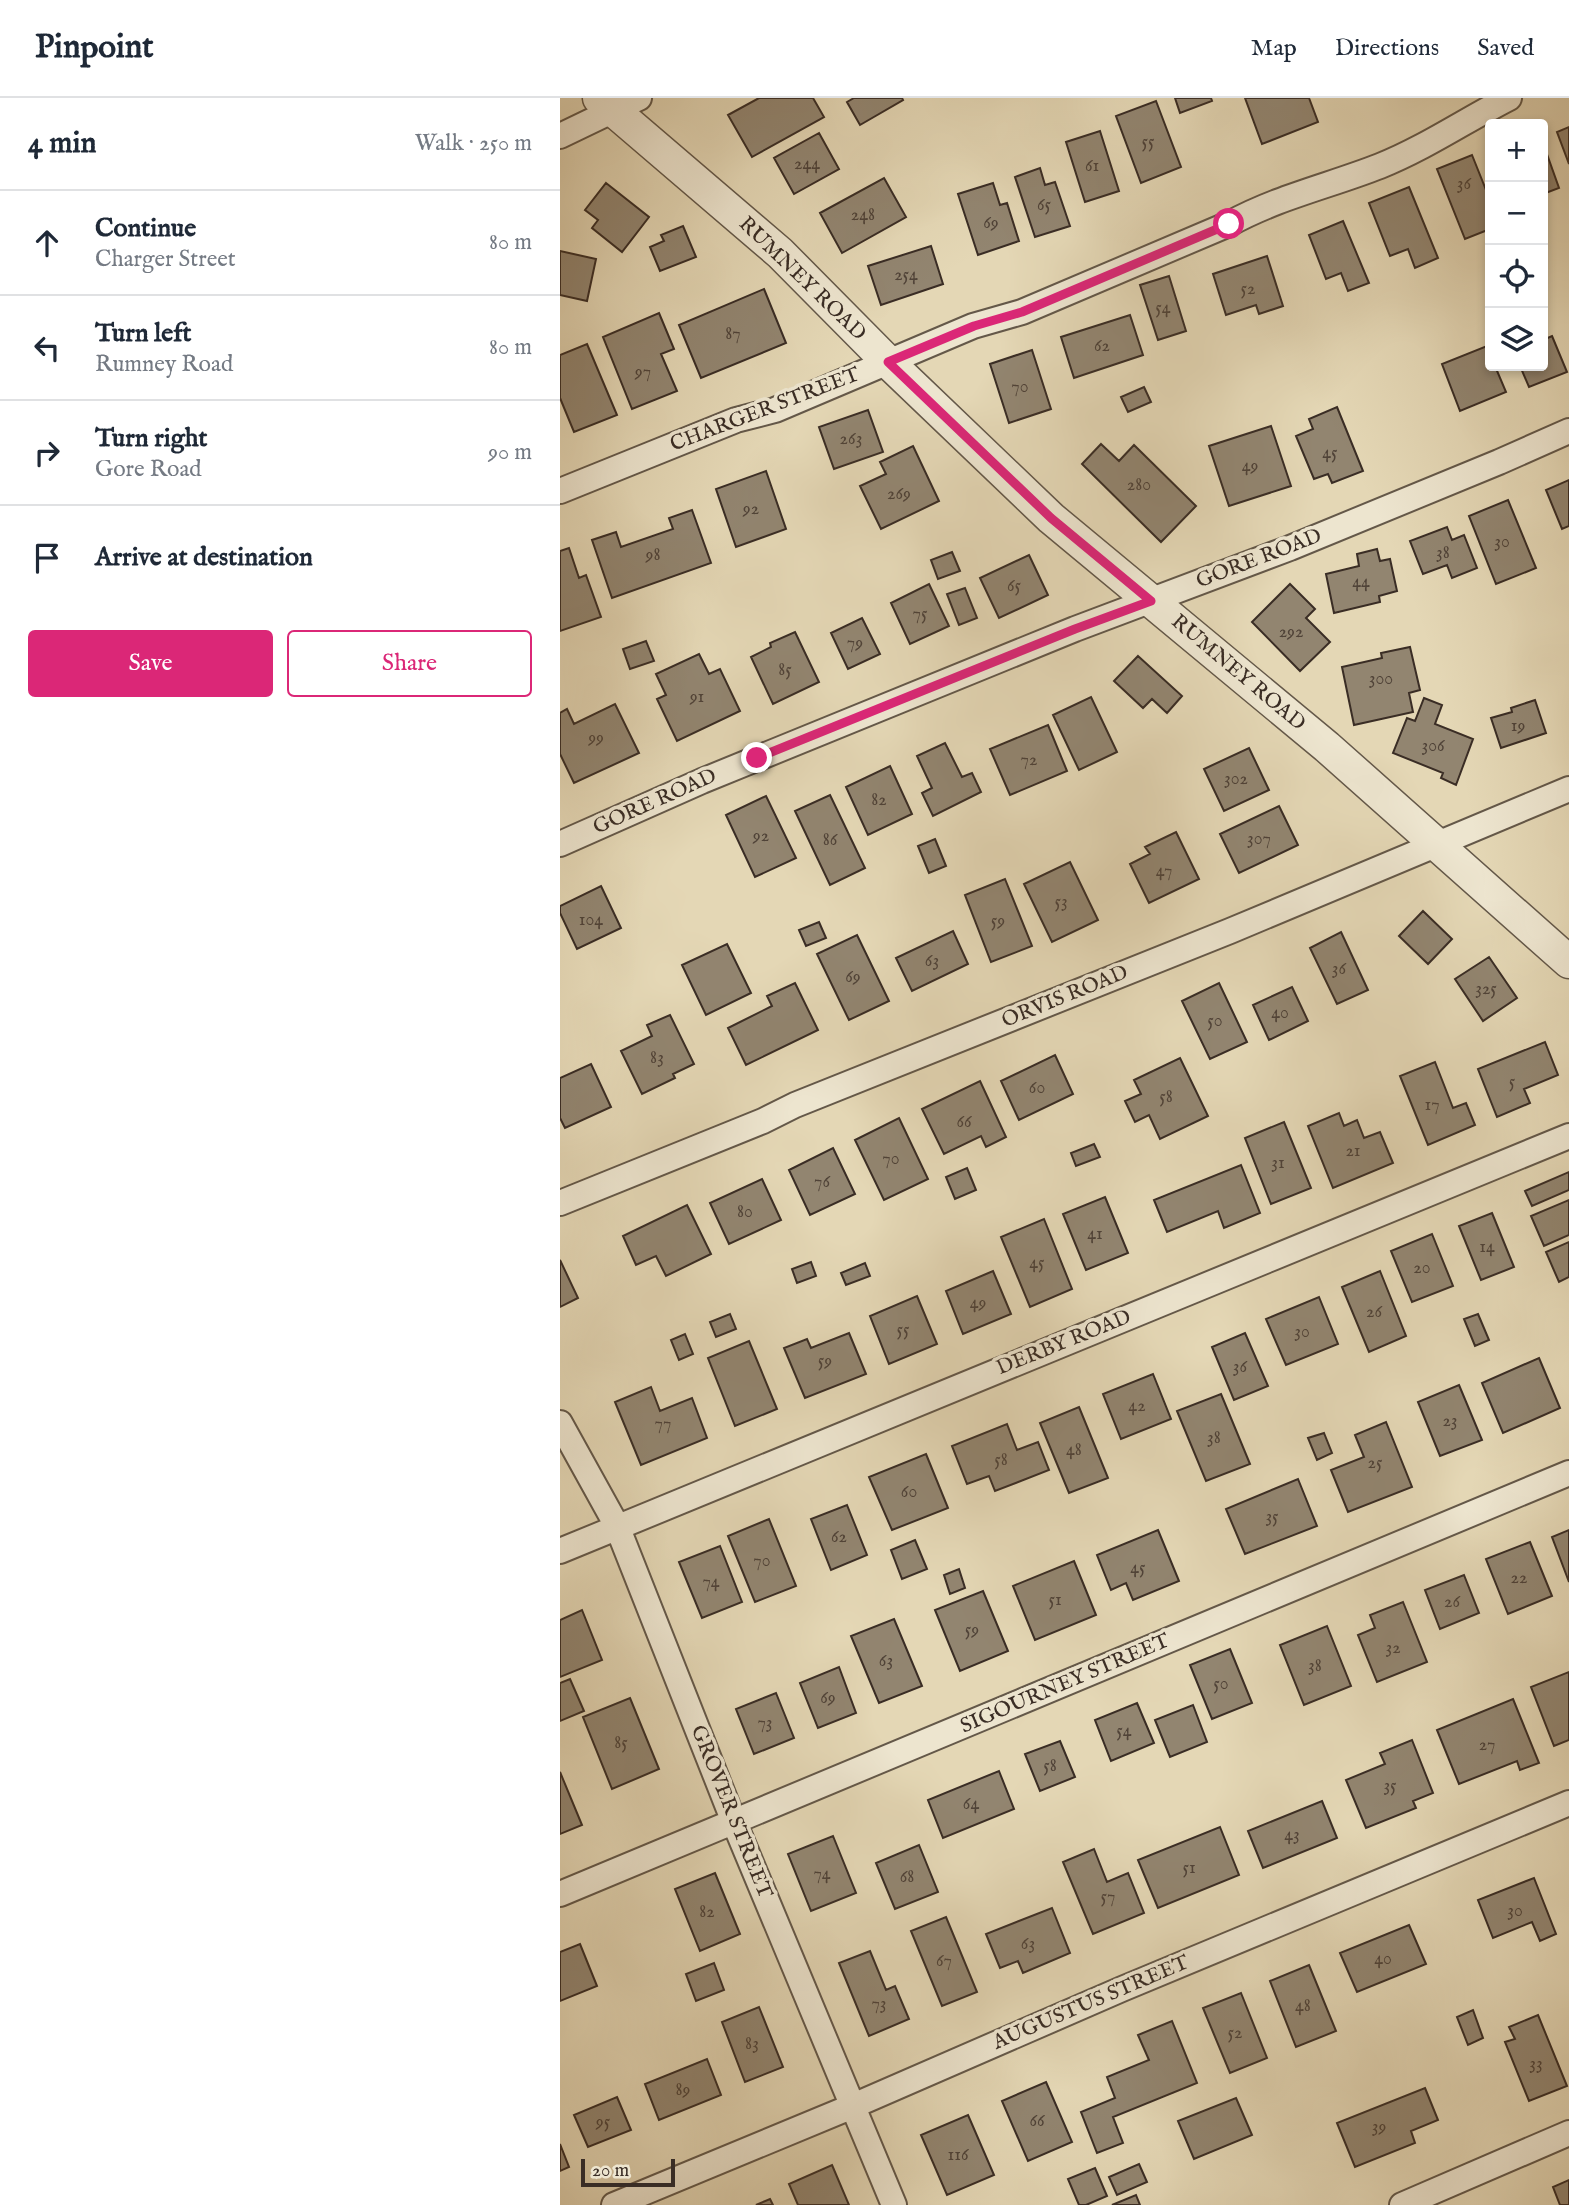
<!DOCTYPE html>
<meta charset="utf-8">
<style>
body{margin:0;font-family:"IM FELL English",serif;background:#f6f6f7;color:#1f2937}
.controls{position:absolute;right:21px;top:21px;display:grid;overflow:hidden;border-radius:7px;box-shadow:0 4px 10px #0003}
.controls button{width:63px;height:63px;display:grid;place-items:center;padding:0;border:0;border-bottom:2px solid #e0e1e3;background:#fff;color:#1f2937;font:35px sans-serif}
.scale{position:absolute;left:21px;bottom:18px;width:94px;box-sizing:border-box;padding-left:7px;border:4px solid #3a2d25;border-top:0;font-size:19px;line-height:24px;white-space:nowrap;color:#3a2d25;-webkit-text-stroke:5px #ede5cf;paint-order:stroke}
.stop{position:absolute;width:21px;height:21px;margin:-16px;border:5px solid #db2777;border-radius:50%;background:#fff}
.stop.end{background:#db2777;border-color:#fff;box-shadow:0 2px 7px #0008}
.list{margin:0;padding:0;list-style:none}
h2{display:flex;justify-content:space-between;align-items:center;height:91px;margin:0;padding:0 28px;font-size:30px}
h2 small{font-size:23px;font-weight:400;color:#747a83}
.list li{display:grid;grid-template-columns:46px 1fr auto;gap:21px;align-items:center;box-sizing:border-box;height:105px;padding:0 28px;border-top:2px solid #e0e1e3}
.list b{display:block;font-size:26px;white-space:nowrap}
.list p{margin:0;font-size:23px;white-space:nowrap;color:#747a83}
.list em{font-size:23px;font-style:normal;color:#747a83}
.actions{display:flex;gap:14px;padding:21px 28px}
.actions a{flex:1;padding:16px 0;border:2px solid #db2777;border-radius:7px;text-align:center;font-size:24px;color:#db2777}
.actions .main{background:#db2777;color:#fff}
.icon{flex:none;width:38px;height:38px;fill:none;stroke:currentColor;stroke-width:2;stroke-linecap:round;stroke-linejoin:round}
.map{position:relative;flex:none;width:1009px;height:2107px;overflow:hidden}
header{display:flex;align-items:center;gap:42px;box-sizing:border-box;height:98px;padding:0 35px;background:#fff;border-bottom:2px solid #e0e1e3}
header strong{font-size:33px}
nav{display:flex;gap:38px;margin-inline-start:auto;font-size:24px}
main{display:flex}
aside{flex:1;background:#fff}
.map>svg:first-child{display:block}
.building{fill:#928570;stroke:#3a2d25;stroke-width:2}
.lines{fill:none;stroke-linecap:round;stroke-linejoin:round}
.minor-casing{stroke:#645849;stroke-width:28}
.tertiary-casing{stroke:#645849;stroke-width:35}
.minor{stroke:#ede5cf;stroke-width:24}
.tertiary{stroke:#ede5cf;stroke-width:32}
.route{stroke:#db2777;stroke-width:9}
.labels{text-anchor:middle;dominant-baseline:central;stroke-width:7;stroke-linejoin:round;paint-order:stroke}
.number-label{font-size:18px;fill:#504338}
.street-label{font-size:21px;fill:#3a2d25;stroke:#ede5cf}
</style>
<header>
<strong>Pinpoint</strong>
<nav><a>Map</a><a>Directions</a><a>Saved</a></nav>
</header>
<main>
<aside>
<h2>4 min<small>Walk · 250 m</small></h2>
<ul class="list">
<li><svg class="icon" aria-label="ahead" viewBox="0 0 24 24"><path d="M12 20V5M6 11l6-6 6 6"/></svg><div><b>Continue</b><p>Charger Street</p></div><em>80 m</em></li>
<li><svg class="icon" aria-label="left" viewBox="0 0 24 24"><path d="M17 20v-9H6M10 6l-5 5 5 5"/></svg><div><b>Turn left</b><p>Rumney Road</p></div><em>80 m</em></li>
<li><svg class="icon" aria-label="right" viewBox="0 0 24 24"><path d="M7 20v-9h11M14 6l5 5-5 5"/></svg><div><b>Turn right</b><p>Gore Road</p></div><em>90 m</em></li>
<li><svg class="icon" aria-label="arrive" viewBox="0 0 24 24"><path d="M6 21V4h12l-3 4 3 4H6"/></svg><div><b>Arrive at destination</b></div></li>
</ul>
<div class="actions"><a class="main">Save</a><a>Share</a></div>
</aside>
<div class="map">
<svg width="1009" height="2107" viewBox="0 0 1009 2107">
<rect width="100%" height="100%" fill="#e4d7b5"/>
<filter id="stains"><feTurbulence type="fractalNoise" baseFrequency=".00286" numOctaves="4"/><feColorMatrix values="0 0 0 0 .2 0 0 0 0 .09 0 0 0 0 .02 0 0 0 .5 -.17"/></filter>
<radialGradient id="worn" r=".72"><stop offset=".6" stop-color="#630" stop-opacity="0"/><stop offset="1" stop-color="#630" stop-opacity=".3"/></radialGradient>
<path class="building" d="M199 0H253L264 19 192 59 168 17Z
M294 0H342L343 2 300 27 287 4Z
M615 0H651L652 3 620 15Z
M685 0H749L758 24 702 46Z
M596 3 621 69 581 85 556 18Z
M1009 29V66L997 34Z
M540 33 559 93 525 104 506 44Z
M259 35 279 71 234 96 214 60Z
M983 45 999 90 983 96Z
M912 57 930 102V131L905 141 877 71Z
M480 70 485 87 495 84 510 128 475 139 455 79Z
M324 80 346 119 282 155 260 115Z
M46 85 89 119 62 154 32 130 38 122 25 112Z
M433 85 440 107 447 105 459 143 418 157 398 96Z
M849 89 878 160 855 170 848 151 830 158 809 105Z
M783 123 809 185 788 193 781 175 766 181 749 137Z
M123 128 136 159 100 173 90 149 104 143 101 137Z
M371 148 383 186 321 207 308 168Z
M0 153 36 161 27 203 0 197Z
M707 158 723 208 699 216 696 207 666 217 653 176Z
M609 178 626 233 598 242 580 187Z
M204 191 226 245 141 280 119 227Z
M99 215 114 251 101 256 117 293 72 311 43 239Z
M570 217 583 257 514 280 501 239Z
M992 238 1007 274 969 289 960 268H983V242Z
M27 246 57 317 14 334 0 300V257Z
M927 248 930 256V268H935L946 294 900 313 882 266Z
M472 252 491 311 449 325 430 266Z
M584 289 591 304 568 314 561 299Z
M777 309 803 373 772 385 768 376 754 381 736 338 753 331 749 321Z
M308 312 323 354 274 371 259 329Z
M711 328 731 388 669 408 649 348Z
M541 346 559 363 574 347 636 408 601 444 522 366Z
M353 348 379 403 321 431 300 388 326 376 320 364Z
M206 373 226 431 176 449 156 391Z
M1009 382V428L1002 431 986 392Z
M948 402 976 470 936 486 909 418Z
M132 412 151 465 52 500 32 442 56 434 61 449 113 431 109 420Z
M887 429 892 442 904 437 917 470 892 480 887 467 863 476 850 443Z
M9 450 19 480 26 477 41 519 0 533V453Z
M817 451 820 463 830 461 837 493 819 498 820 504 774 515 766 476 799 468 797 456Z
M392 454 400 473 378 481 371 462Z
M469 457 488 497 439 520 420 480Z
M369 486 389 528 350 546 331 505Z
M730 486 755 511 746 520 770 544 740 573 692 524Z
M405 490 417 520 399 527 387 496Z
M302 520 320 556 288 571 271 535Z
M235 534 259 584 213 606 191 559 211 549 210 545Z
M86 543 94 563 70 571 63 551Z
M850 549 860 592 849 595 853 614 794 627 782 569 822 560 821 555Z
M139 556 149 576 160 571 180 613 117 643 97 601 106 597 96 576Z
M578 558 622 598 607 615 592 601 583 610 554 583Z
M531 599 557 654 519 672 493 617Z
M864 600 882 607 875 626 913 641 896 687 881 680 883 675 833 655 847 620 855 623Z
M975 602 986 635 941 650 931 620 952 614 951 610Z
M55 606 79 655 14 685 0 656V615L7 611 14 626Z
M488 627 507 673 450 697 430 651Z
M385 645 402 679 412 675 421 694 373 718 362 695 372 690 357 658Z
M689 650 709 692 664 713 644 671Z
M330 668 352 716 308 737 286 689Z
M270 697 305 770 270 787 235 713Z
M206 698 236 760 195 779 166 717Z
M719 708 738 747 679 775 660 736Z
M616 734 639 781 589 805 570 766 590 756 585 749Z
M375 741 386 768 369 775 358 748Z
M510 764 538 822 492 844 464 786Z
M445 781 472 848 431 864 405 797Z
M41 788 61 830 17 851 0 815V808Z
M863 813 892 841 868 866 839 838Z
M259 824 266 840 246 848 239 832Z
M393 833 408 866 352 893 336 860Z
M781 834 808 892 777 906 750 850Z
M297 837 329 903 289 922 257 856Z
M167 846 191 895 146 917 122 867Z
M929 859 957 900 923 923 895 881Z
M235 885 258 932 186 967 168 930 212 908 207 898Z
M659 885 687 944 650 961 622 903Z
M732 889 748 923 709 942 693 907Z
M110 917 134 966 113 976 115 980 82 996 61 953 92 938 87 927Z
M985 944 998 977 964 991 970 1005 937 1019 918 971Z
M495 957 513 996 459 1022 441 983Z
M620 960 648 1018 600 1041 589 1017 575 1024 565 1003 581 996 574 982Z
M875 964 893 1010 906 1005 915 1027 868 1047 840 978Z
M31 966 51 1009 5 1030 0 1020V980Z
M420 983 446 1039 426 1049 421 1038 384 1056 362 1011Z
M779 1015 784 1028 797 1022 804 1040 820 1034 833 1065 773 1090 748 1028Z
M339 1020 368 1081 324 1102 295 1042Z
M724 1024 751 1090 711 1106 685 1040Z
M534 1046 540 1059 516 1068 511 1055Z
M273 1050 295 1096 250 1117 229 1072Z
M681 1067 700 1115 664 1130 658 1113 607 1134 594 1102Z
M407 1070 416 1092 395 1101 386 1079Z
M1009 1074V1092L972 1108 965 1093Z
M202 1081 221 1122 169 1146 150 1105Z
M545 1099 568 1155 526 1172 503 1116Z
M1009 1102V1137L984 1148 971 1118Z
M127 1107 151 1156 106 1178 96 1158 76 1167 63 1138Z
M932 1115 954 1169 921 1182 899 1128Z
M484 1121 512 1191 470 1209 441 1139Z
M872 1136 893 1188 852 1204 831 1153Z
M1009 1144V1179L999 1184 986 1154Z
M0 1162 18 1200 0 1209Z
M251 1164 256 1178 237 1185 232 1171Z
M305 1165 310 1178 286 1187 281 1175Z
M433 1173 451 1216 403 1236 386 1193Z
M820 1173 846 1238 809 1254 782 1189Z
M357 1198 377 1246 329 1266 310 1218Z
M759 1199 778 1246 726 1267 706 1221Z
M170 1216 176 1231 156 1239 150 1224Z
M918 1216 929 1242 915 1248 904 1221Z
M289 1235 306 1276 245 1300 224 1250 247 1241 251 1250Z
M685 1235 708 1288 674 1302 652 1249Z
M125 1236 133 1256 119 1262 111 1242Z
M189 1243 217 1311 175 1328 148 1260Z
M979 1260 1000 1310 943 1335 922 1285Z
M593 1276 611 1321 561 1341 543 1296Z
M899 1287 922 1342 880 1358 858 1304Z
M91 1289 100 1313 132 1300 147 1340 81 1367 55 1304Z
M661 1296 690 1366 646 1383 617 1313Z
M519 1309 548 1380 509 1395 480 1325Z
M826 1324 852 1389 788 1414 771 1372 804 1359 795 1337Z
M447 1326 457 1352 478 1344 489 1372 435 1393 429 1378 407 1386 392 1348Z
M764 1335 772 1355 757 1362 748 1340Z
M366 1356 388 1410 332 1432 309 1379Z
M738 1381 757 1428 685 1456 666 1411Z
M287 1407 307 1457 271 1472 251 1421Z
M209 1421 236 1488 195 1504 168 1438Z
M598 1432 619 1483 573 1502 566 1485 551 1492 537 1457Z
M1009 1432V1484L992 1439Z
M355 1442 367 1471 342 1481 331 1452Z
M970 1444 992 1498 948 1516 926 1461Z
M160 1448 182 1504 142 1520 119 1464Z
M514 1463 536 1517 475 1542 453 1488Z
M399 1471 405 1490 390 1496 384 1477Z
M904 1477 919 1515 880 1531 865 1492Z
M423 1493 448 1553 400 1573 375 1512Z
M843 1504 867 1564 817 1584 798 1537 815 1530 810 1517Z
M22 1512 42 1562 0 1579V1522Z
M334 1521 362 1588 319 1605 291 1538Z
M767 1528 791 1588 744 1607 720 1547Z
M670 1551 692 1605 652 1621 630 1567Z
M279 1569 296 1615 258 1630 240 1585Z
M1009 1574V1642L994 1648 971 1589Z
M10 1581 24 1613 0 1623V1585Z
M216 1595 234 1640 194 1656 176 1611Z
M70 1600 99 1671 52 1691 23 1619Z
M953 1601 979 1665 960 1672 957 1663 899 1686 877 1632Z
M577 1605 594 1645 551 1663 535 1622Z
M633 1607 647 1644 610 1659 595 1622Z
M852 1642 873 1695 853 1703 856 1710 806 1730 786 1682 825 1666 820 1655Z
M500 1643 515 1679 480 1693 465 1656Z
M439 1673 454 1711 383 1740 368 1702Z
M0 1674 22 1727 0 1736Z
M762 1703 777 1740 703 1770 688 1733Z
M660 1729 679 1777 598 1810 578 1762Z
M273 1738 296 1795 251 1813 228 1756Z
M359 1747 378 1794 335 1811 316 1765Z
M534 1751 547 1784 568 1775 584 1815 533 1836 503 1764Z
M155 1775 180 1836 140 1853 115 1791Z
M974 1780 996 1836 980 1843 972 1824 933 1840 918 1802Z
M492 1810 510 1855 463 1875 458 1863 440 1870 426 1836Z
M386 1819 417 1894 382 1908 351 1833Z
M849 1827 866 1866 797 1894 780 1855Z
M20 1846 37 1888 0 1903V1854Z
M310 1853 326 1892 335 1888 349 1921 309 1938 279 1865Z
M154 1865 164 1892 136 1903 126 1876Z
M749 1867 776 1933 736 1949 710 1883Z
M681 1895 707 1960 670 1975 643 1910Z
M199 1909 223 1969 185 1984 162 1924Z
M913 1912 923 1940 908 1947 897 1919Z
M978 1917 1007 1988 969 2003 945 1944 955 1941 949 1929Z
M612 1923 637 1985 553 2019 563 2045 537 2055 521 2014 555 2000 547 1979 589 1962 578 1937Z
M147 1961 161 1997 99 2022 85 1986Z
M486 1984 512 2044 468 2063 442 2003Z
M865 1990 878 2022 851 2033 855 2045 795 2069 777 2025Z
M57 1999 71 2032 28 2049 14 2017Z
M676 2000 692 2037 634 2061 618 2023Z
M408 2017 434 2077 387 2097 361 2037Z
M0 2046 9 2069 0 2073Z
M579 2066 587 2084 557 2097 549 2079Z
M272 2067 289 2107H238L229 2086Z
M535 2070 547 2098 526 2107H519L508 2081Z
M1009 2082V2107H1000L993 2089Z
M576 2097 580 2107H552Z
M210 2101 213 2107H196Z"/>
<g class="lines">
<g class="minor-casing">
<path id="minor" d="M0 38 79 0
M0 393 176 322 215 312 413 228 462 214 669 126C718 99 769 88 820 68 865 50 906 22 949 0
M0 746 142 683 515 531 730 450 939 364 1009 333
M0 1105 203 1023 235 1007 670 833 1009 691
M0 1325 57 1428 174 1724 334 2107
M0 1453 1009 1038
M0 1796 1009 1375
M54 2107 293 2008 562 1891 1009 1705
M842 2107 1009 2035"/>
</g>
<g class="tertiary-casing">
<path id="tertiary" d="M39 0 220 155 328 264 491 420 767 649 1009 864"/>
</g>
<use href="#minor" class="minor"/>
<use href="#tertiary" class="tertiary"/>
</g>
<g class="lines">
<path class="route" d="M197 660 515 531 591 503 491 420 328 264 414 228 462 214 669 126"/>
</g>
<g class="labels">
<g class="number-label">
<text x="588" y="44">55</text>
<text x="247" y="66">244</text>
<text x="532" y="68">61</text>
<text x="904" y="86">36</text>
<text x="484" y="107">65</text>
<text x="303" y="117">248</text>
<text x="431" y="125">69</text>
<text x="346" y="177">254</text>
<text x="688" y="191">52</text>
<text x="603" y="210">54</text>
<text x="173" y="236">87</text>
<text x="542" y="248">62</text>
<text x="83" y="274">97</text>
<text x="460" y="289">70</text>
<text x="291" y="341">263</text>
<text x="770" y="355">45</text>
<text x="690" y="368">49</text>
<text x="579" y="387">280</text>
<text x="339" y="396">269</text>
<text x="191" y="411">92</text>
<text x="942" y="444">30</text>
<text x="883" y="455">38</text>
<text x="93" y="457">98</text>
<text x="801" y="484">44</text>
<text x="454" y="488">65</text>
<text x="360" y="516">75</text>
<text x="731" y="534">292</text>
<text x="295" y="545">79</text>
<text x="225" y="572">85</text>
<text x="821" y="581">300</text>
<text x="137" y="599">91</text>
<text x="958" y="628">19</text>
<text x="36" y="640">99</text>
<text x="873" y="648">306</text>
<text x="469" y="662">72</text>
<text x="676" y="681">302</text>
<text x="319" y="702">82</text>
<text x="201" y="738">92</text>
<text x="699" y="741">307</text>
<text x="270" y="742">86</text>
<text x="604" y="773">47</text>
<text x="501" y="804">53</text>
<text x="31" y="822">104</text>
<text x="438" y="823">59</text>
<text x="372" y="863">63</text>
<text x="779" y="871">36</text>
<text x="293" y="879">69</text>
<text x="926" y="891">325</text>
<text x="720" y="915">40</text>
<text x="655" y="923">50</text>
<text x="97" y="960">83</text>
<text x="952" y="984">5</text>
<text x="477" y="990">60</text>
<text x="606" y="999">58</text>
<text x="872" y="1007">17</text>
<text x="404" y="1024">66</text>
<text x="793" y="1053">21</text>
<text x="331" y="1061">70</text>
<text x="718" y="1065">31</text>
<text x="262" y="1084">76</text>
<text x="185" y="1114">80</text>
<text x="535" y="1136">41</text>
<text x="927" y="1149">14</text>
<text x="477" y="1165">45</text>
<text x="862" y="1170">20</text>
<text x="418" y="1205">49</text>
<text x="814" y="1214">26</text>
<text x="343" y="1232">55</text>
<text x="742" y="1234">30</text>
<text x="265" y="1263">59</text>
<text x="680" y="1269">36</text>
<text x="577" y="1308">42</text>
<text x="890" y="1323">23</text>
<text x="103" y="1326">77</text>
<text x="654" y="1340">38</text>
<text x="514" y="1352">48</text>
<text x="441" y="1362">58</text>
<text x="815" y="1365">25</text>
<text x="349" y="1394">60</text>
<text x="712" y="1419">35</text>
<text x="279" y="1439">62</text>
<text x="202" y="1463">70</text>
<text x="578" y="1470">45</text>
<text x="959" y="1480">22</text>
<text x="151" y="1484">74</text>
<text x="495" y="1502">51</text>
<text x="892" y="1504">26</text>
<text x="412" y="1532">59</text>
<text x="833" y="1550">32</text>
<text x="326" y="1563">63</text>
<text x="755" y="1568">38</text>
<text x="661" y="1586">50</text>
<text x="268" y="1600">69</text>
<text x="205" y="1625">73</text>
<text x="564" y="1633">54</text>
<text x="61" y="1645">85</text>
<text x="927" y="1647">27</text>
<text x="490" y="1668">58</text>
<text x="830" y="1688">35</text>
<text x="411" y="1706">64</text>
<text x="732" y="1737">43</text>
<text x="629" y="1770">51</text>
<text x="262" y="1776">74</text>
<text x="347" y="1779">68</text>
<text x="548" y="1799">57</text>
<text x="955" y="1813">30</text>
<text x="147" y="1814">82</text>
<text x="468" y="1846">63</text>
<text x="823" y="1861">40</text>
<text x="384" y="1863">67</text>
<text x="319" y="1906">73</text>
<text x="743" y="1908">48</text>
<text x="675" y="1935">52</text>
<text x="192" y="1946">83</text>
<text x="976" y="1966">33</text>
<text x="123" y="1992">89</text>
<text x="477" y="2023">66</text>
<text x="43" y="2024">95</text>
<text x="819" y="2029">39</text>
<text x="398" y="2057">116</text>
</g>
<g class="street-label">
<text transform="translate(242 181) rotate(44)">RUMNEY ROAD</text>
<text transform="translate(205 312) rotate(-21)">CHARGER STREET</text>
<text transform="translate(699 461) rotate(-21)">GORE ROAD</text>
<text transform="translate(678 575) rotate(40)">RUMNEY ROAD</text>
<text transform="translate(95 704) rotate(-24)">GORE ROAD</text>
<text transform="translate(505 899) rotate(-22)">ORVIS ROAD</text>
<text transform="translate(504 1245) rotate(-22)">DERBY ROAD</text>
<text transform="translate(505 1586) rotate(-23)">SIGOURNEY STREET</text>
<text transform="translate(171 1714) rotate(68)">GROVER STREET</text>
<text transform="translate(531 1905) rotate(-23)">AUGUSTUS STREET</text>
</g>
</g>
<rect width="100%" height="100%" filter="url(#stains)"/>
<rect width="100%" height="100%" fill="url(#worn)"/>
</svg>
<div class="controls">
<button>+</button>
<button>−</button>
<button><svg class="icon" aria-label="locate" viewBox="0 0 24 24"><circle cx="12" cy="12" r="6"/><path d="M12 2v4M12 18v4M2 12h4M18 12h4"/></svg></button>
<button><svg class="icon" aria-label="layers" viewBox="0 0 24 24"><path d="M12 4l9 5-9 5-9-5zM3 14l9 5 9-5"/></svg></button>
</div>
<div class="scale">20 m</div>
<div class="stop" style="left:669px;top:126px"></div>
<div class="stop end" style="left:197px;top:660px"></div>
</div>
</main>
